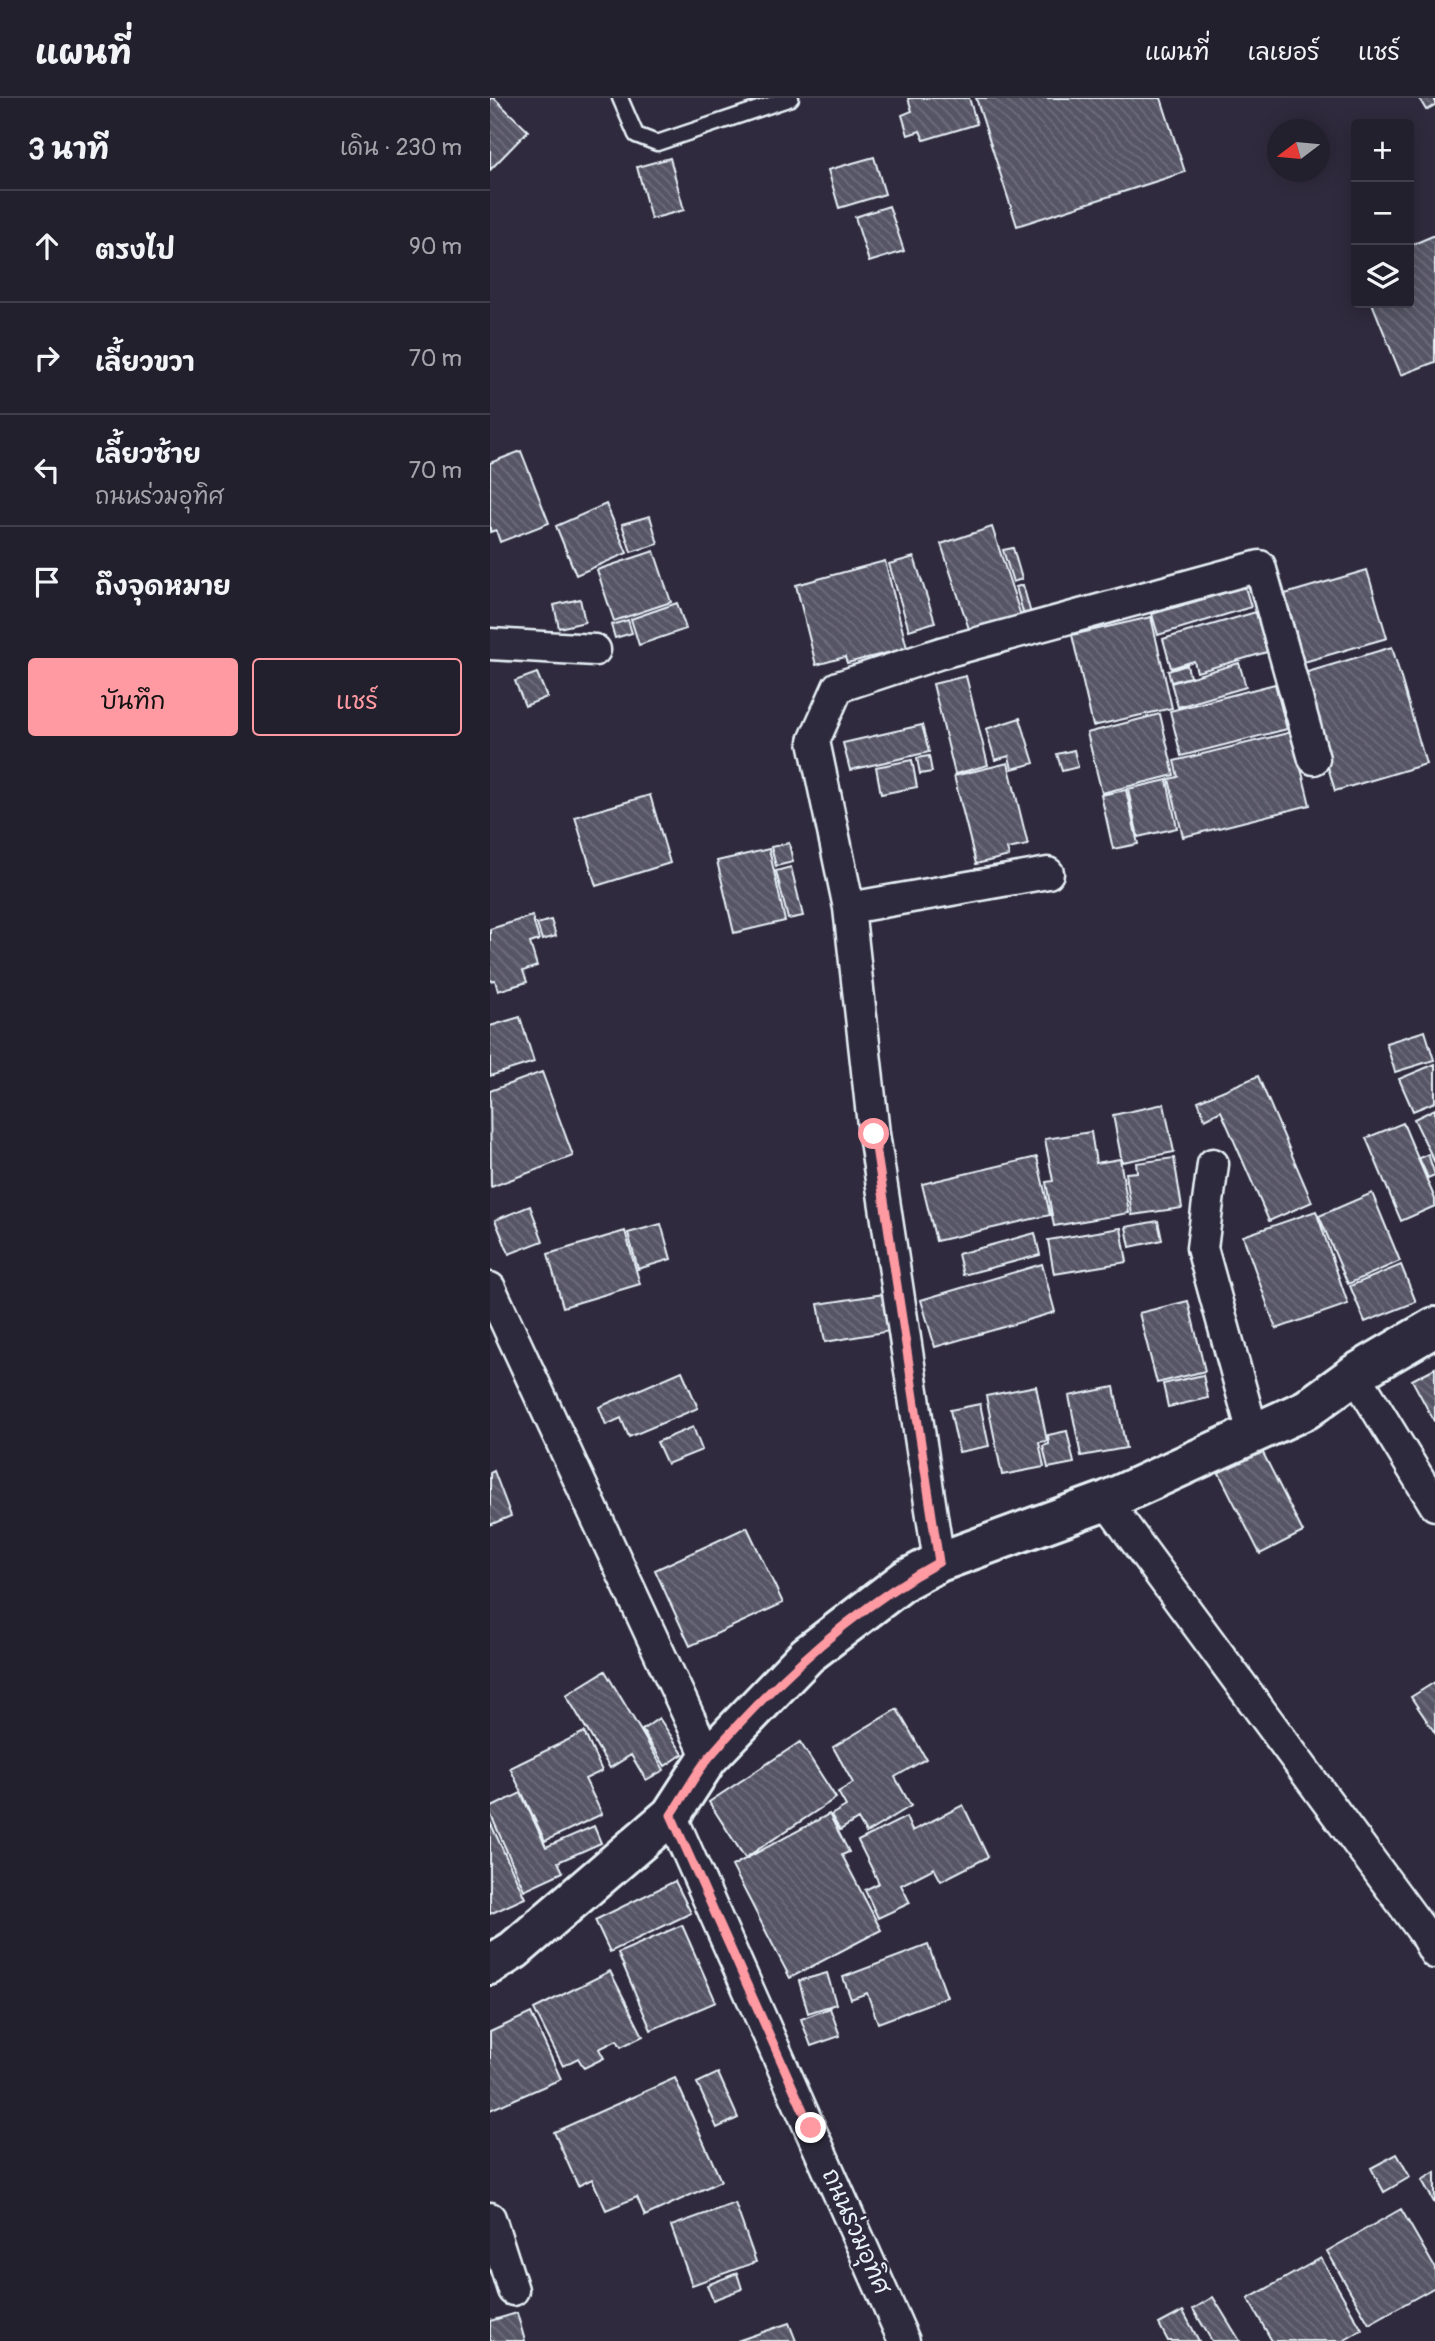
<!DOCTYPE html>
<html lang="th">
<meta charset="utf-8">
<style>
body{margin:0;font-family:Pangolin,"Playpen Sans Thai",sans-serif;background:#2b2836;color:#f1f3f6}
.controls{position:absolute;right:21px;top:21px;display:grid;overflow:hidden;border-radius:7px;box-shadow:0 4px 18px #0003}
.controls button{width:63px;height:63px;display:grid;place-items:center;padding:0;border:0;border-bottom:2px solid #403e4a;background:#23202e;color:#f1f3f6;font:35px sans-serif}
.compass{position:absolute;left:777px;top:21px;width:63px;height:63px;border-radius:50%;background:#23202e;box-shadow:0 4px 18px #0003;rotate:254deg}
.stop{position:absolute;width:21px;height:21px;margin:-16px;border:5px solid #ff9aa2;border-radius:50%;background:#fff}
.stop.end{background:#ff9aa2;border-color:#fff;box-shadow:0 2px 7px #0008}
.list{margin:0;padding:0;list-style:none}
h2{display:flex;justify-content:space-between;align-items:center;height:91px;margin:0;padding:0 28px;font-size:30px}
h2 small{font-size:23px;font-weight:400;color:#a3a3aa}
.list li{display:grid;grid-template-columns:46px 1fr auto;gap:21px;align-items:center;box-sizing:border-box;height:112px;padding:0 28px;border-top:2px solid #403e4a}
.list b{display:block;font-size:26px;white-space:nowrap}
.list p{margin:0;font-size:23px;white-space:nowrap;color:#a3a3aa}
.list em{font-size:23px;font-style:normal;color:#a3a3aa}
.actions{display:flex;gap:14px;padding:21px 28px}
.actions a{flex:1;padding:16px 0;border:2px solid #ff9aa2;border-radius:7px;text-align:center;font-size:24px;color:#ff9aa2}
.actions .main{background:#ff9aa2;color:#111}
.icon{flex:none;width:38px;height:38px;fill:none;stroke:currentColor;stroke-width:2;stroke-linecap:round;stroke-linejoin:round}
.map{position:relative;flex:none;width:945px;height:2243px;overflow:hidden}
header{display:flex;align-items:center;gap:42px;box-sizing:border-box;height:98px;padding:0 35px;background:#23202e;border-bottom:2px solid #403e4a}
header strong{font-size:33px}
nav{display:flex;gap:38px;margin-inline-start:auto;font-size:24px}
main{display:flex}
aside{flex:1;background:#23202e}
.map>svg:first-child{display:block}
.building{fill:url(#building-back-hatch);stroke:#e8f1f8;stroke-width:2}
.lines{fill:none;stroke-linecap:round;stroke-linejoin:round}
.lane-casing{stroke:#e8f1f8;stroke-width:19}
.street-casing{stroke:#e8f1f8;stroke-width:35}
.secondary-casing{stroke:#e8f1f8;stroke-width:44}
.lane{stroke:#2f2a3d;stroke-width:14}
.street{stroke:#2f2a3d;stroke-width:30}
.secondary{stroke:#2f2a3d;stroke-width:38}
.route{stroke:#ff9aa2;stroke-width:9}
.labels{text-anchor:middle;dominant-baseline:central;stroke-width:5;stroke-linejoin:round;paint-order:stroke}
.street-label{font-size:24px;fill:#e8f1f8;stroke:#2f2a3d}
</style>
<header>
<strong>แผนที่</strong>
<nav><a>แผนที่</a><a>เลเยอร์</a><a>แชร์</a></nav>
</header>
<main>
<aside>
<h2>3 นาที<small>เดิน · 230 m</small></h2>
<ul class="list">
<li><svg class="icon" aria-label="ahead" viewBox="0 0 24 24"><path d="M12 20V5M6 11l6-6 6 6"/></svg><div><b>ตรงไป</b></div><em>90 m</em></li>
<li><svg class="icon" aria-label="right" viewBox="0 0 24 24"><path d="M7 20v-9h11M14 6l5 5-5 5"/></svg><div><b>เลี้ยวขวา</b></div><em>70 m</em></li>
<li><svg class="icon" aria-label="left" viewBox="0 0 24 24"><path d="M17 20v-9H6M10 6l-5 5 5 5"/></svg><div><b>เลี้ยวซ้าย</b><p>ถนนร่วมอุทิศ</p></div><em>70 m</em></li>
<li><svg class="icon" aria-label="arrive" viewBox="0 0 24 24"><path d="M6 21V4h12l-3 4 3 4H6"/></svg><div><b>ถึงจุดหมาย</b></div></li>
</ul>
<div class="actions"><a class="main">บันทึก</a><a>แชร์</a></div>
</aside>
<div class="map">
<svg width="945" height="2243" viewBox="0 0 945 2243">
<defs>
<pattern id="building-back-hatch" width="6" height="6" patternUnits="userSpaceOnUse" patternTransform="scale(1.75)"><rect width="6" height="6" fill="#575565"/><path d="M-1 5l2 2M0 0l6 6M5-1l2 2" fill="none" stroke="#6f6e7c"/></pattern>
</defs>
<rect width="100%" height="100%" fill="#2f2a3d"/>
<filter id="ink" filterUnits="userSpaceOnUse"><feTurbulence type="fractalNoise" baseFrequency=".0143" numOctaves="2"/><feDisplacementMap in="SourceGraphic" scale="14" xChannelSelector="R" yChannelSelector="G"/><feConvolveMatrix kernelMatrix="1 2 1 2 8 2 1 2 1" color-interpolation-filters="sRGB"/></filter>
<g filter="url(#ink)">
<path class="building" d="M0 0H4L38 33 0 72Z
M418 0H479L487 26 434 42 430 33 418 37 412 17 422 13Z
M486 0H671L695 74 527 128Z
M929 0H945V7L936 12Z
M384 59 395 96 349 110 338 72Z
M180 60 194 112 161 121 147 69Z
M399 108 414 153 379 164 365 119Z
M945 137V264L911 277 882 205H919V148Z
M31 353 59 425 10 444 6 432 0 434V365Z
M116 406 137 455 86 477 66 428Z
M160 418 168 446 141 454 132 426Z
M502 429 532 521 481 537 451 446Z
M523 450 532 481 523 484 513 452Z
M164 453 181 504 124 523 107 472Z
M424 459 445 524 419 532 399 466Z
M395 463 417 550 357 565 355 559 326 567 306 487Z
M877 472 897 540 814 564 795 496Z
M533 487 541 516 534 518 526 489Z
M755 489 761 509 668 537 662 516Z
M90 501 95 524 69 530 64 507Z
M187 505 196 531 149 547 141 521Z
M766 514 777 554 707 574 704 563 681 570 673 541Z
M661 519 682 610 603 628 582 537Z
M138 522 142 535 125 540 121 527Z
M902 549 936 666 845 693 811 576Z
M749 565 756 589 688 609 681 585Z
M697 567 700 579 681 584 678 573Z
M47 575 57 599 35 608 25 583Z
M476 578 498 667 465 676 443 586Z
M785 586 797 631 691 658 680 613Z
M670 616 684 677 612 695 597 635Z
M530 620 544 665 522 671 519 658 505 662 496 631Z
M432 627 439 654 360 672 353 645Z
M802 634 820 707 693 739 679 681 688 679 684 663Z
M584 652 588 669 572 673 567 656Z
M439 658 442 674 430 676 427 660Z
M422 662 427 689 391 696 386 669Z
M518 665 538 747 517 751 519 758 486 766 464 678Z
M677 682 687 730 648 739 638 691Z
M636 692 648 746 623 751 611 697Z
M160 697 180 765 106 788 85 719Z
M299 745 303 764 286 768 281 749Z
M279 751 295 823 244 835 227 763Z
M301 769 313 818 298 821 286 773Z
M42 818 49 842 40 845 47 868 33 873 37 884 8 893 5 882 0 883V831Z
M61 822 66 838 52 842 47 826Z
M30 919 44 964 0 978V928Z
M935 933 944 962 905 974 896 945Z
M945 966V1004L923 1013 909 981Z
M52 974 83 1058 1 1089 0 993Z
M768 978 822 1104 779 1123 731 1013 715 1021 708 1003Z
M674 1006 684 1054 632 1064 623 1017Z
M945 1011V1065L924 1021Z
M913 1025 945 1101V1108L911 1123 876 1040Z
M601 1034 606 1065 630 1061 639 1115 564 1128 556 1084 563 1083 555 1041Z
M938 1056 945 1077 938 1080 929 1060Z
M547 1059 560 1117 446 1143 432 1086Z
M684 1060 692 1110 642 1117 636 1075 647 1074 646 1065Z
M882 1095 910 1163 858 1186 829 1118Z
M40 1108 53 1143 19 1156 5 1122Z
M826 1113 858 1206 786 1231 753 1138Z
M668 1123 672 1142 640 1149 636 1129Z
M171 1126 181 1161 148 1171 138 1135Z
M631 1130 637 1164 564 1176 558 1142Z
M135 1133 150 1186 73 1209 58 1156Z
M545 1135 550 1157 473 1177 468 1156Z
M552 1166 565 1214 445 1249 431 1202Z
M911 1167 926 1204 875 1224 860 1188Z
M394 1196 400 1233 335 1244 328 1206Z
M698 1203 715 1273 667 1285 649 1215Z
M945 1270V1323H944L922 1282Z
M192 1273 208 1310 139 1339 131 1320 116 1327 109 1309Z
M713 1277 718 1300 678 1309 673 1286Z
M546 1288 557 1343 549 1344 554 1369 512 1377 496 1298Z
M624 1289 636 1350 591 1358 579 1298Z
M490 1306 499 1348 469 1354 460 1312Z
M203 1329 212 1352 177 1366 167 1344Z
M577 1333 584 1365 558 1370 553 1348 559 1346 558 1337Z
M771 1351 813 1434 770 1456 728 1373Z
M4 1373 21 1418 0 1427V1375Z
M257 1429 293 1505 200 1548 165 1472Z
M115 1573 174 1672 156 1682 141 1657 120 1670 76 1597Z
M945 1584V1635L921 1599Z
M407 1611 436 1661 405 1679 421 1708 376 1735 368 1721 350 1732 341 1717 356 1708 348 1694 363 1685 343 1649Z
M169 1620 193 1656 175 1668 152 1632Z
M94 1634 112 1673 95 1681 112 1716 55 1743 20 1670Z
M310 1644 346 1700 255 1760 219 1704Z
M31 1695 56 1749 104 1728 111 1745 68 1764 73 1774 34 1792 0 1715V1710Z
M473 1707 498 1759 451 1783 444 1770 411 1787 420 1805 388 1820 375 1792 389 1785 368 1743 416 1719 422 1733Z
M339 1716 359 1754 352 1757 391 1832 300 1880 242 1768Z
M0 1724 35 1800 0 1816Z
M185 1783 201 1815 120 1854 105 1822Z
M192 1827 226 1904 161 1932 128 1855Z
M438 1847 457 1899 388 1925 377 1895 361 1901 353 1879Z
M120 1873 153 1938 131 1949 127 1942 109 1951 114 1960 94 1970 88 1960 73 1968 44 1911Z
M337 1875 346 1906 318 1915 309 1883Z
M340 1910 350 1938 321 1948 311 1921Z
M41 1915 71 1981 0 2012V1934Z
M228 1975 248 2020 227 2030 207 1985Z
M185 1980 231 2083 155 2118 147 2099 116 2112 102 2081 88 2088 64 2034Z
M907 2056 920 2079 894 2094 881 2070Z
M945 2074V2106L932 2082Z
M245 2105 266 2164 202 2187 181 2128Z
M911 2111 945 2170V2189L879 2226 837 2153Z
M831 2160 872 2232 853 2243H782L758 2201Z
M247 2175 252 2191 223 2202 217 2187Z
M723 2199 750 2243H722L703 2211Z
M693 2213 709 2243H678L669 2226Z
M27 2215 35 2243H0V2223Z
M299 2225 306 2243H247Z"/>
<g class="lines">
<g class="lane-casing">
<path id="lane" d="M130 0 146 37 167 45 301 0"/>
</g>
<g class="street-casing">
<path id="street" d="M0 546 105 552
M359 810 558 775
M723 1066 712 1150 763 1335
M0 1190 218 1660
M865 1276 945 1407
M616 1403 934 1835 945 1855
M449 1464 384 1036 359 810 324 643 348 589 451 555 770 468 824 661
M181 1717 414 2243
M0 2120 23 2192"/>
</g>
<g class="secondary-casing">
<path id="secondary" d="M0 1867 24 1852 181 1717 218 1660 317 1557 415 1482 449 1464 616 1403 817 1311 865 1276 945 1229"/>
</g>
<use href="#lane" class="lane"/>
<use href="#street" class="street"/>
<use href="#secondary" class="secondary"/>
</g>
</g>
<g class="lines" filter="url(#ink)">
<path class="route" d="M321 2030 181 1717C194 1698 205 1676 220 1658 285 1583 361 1512 449 1464L384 1036"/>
</g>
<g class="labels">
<g class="street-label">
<text transform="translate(366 2133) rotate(66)">ถนนร่วมอุทิศ</text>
</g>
</g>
</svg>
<div class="controls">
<button>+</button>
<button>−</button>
<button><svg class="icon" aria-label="layers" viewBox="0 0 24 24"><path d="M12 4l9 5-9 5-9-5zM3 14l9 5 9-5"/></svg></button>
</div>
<svg class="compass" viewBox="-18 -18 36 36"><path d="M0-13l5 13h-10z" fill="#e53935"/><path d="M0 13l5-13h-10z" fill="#a3a3aa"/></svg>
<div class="stop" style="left:384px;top:1036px"></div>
<div class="stop end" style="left:321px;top:2030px"></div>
</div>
</main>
